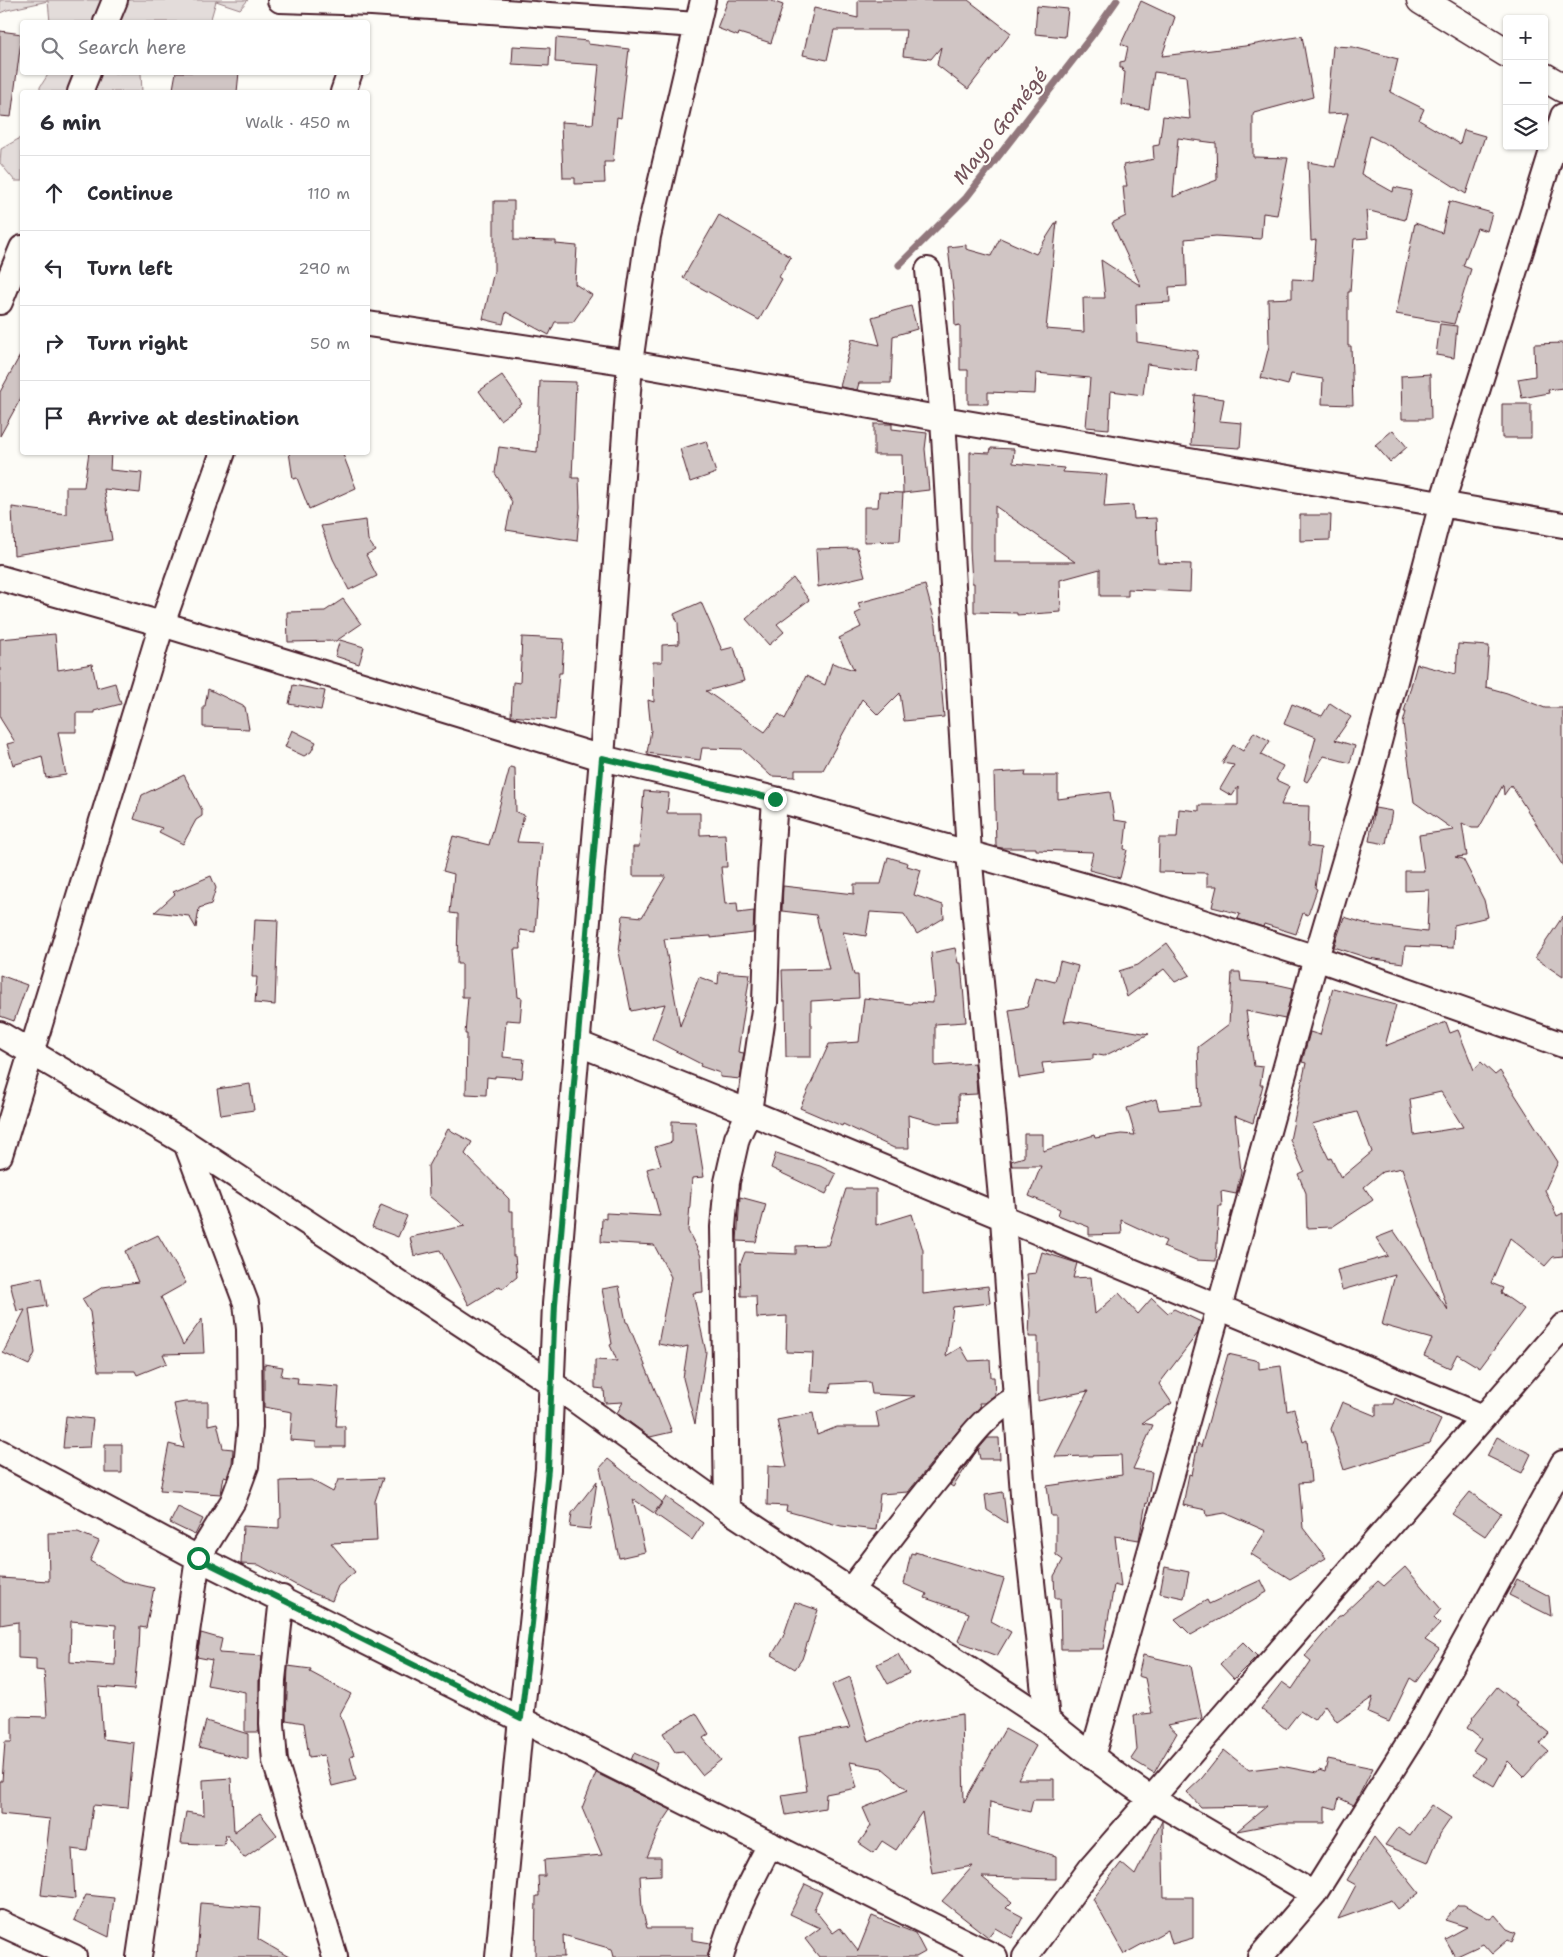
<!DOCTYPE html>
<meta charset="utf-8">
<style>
body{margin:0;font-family:"Shantell Sans",sans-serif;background:#f7f7f7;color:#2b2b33}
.controls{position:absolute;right:15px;top:15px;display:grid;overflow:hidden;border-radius:5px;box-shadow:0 1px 4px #0004}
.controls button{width:45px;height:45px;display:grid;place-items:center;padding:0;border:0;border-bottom:1px solid #e1e1e2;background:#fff;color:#2b2b33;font:25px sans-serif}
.stop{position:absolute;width:15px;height:15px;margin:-11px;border:4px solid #0b8043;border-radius:50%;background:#fff}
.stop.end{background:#0b8043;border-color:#fff;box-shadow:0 1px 5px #0008}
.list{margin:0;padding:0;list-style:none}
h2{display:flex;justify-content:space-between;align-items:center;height:65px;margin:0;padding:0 20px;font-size:21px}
h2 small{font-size:16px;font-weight:400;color:#7c7c81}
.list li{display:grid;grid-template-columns:32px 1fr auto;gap:15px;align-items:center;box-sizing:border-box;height:75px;padding:0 20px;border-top:1px solid #e1e1e2}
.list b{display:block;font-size:19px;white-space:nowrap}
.list em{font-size:16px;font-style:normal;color:#7c7c81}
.icon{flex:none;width:28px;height:28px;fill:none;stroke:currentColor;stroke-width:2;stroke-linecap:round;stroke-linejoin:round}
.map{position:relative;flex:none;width:1563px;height:1957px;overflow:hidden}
.search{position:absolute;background:#fff;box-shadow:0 1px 4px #0004;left:20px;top:20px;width:350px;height:55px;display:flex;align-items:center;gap:12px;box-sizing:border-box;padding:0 18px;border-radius:5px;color:#7c7c81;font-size:19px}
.panel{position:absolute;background:#fff;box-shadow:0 1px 4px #0004;left:20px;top:90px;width:350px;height:365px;border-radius:5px}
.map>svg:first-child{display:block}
.green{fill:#e3dcda;stroke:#967e82}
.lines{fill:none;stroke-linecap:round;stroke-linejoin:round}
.stream{stroke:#91777b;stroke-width:7}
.building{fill:#d0c5c4;stroke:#4a1f2b;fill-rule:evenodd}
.minor-casing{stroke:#4a1f2b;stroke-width:28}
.trunk-casing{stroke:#4a1f2b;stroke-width:31}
.minor{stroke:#fdfcf7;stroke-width:24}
.trunk{stroke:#fdfcf7;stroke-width:28}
.route{stroke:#0b8043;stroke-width:6}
.labels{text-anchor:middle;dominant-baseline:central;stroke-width:4;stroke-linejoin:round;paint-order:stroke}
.water-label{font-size:20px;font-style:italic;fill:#73525a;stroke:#fdfcf7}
</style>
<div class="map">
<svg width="1563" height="1957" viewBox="0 0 1563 1957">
<rect width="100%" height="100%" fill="#fdfcf7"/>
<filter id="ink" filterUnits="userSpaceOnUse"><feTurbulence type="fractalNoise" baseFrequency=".02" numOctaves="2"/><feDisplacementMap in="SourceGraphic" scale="10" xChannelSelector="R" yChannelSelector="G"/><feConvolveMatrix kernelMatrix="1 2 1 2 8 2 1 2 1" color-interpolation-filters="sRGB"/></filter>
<g filter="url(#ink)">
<path class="green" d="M0 0H248L240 9 216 1 210 22H50L48 1 7 10 0 13Z
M49 73H141L142 92H40V87Z
M22 137V181H15L0 163 1 149Z"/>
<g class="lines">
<path class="stream" d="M899 265 966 198 1094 33 1117 0"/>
</g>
<path class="building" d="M728 0H769L783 5 771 43 739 33 738 36 717 28Z
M858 0H968L1011 33 968 89 937 65 941 47 931 59 903 56 906 30H834L827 60 803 55 814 8 858 18Z
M1141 1 1175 17 1162 56 1245 46 1302 36 1313 97 1254 113 1253 115V157L1288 158 1277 215 1263 213 1261 239 1216 236 1185 239 1187 286 1169 287 1170 302 1136 304 1137 342 1198 351 1196 371 1147 364 1143 395 1111 391 1109 429 1086 427 1090 378 1036 373 1035 394 988 392V404H968V370H960V325L955 326 954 299 948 247 966 245V249L991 256 1000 238 1036 254 1057 221 1046 329 1084 332 1083 298H1105L1101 260 1141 286 1112 223 1126 216 1123 186H1127L1123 165 1154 159 1153 146 1159 145 1163 116 1190 119 1186 76 1154 72 1149 109 1122 105 1125 72 1122 71 1123 68H1120V62L1125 61 1128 47 1121 44ZM1178 138 1216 143 1217 180 1173 197Z
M1037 6 1068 9 1065 37 1035 34Z
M0 31 22 34 11 117 0 116Z
M556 38 588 41V44L629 49 621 118 617 117 613 162H604L605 183 575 184V178H563L561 122 593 124 599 65 555 62Z
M513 46 550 48 549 66 512 64Z
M1333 46 1353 47 1398 59 1390 92 1424 109 1419 120 1460 144 1464 130 1485 136 1466 194 1392 147 1370 136 1361 174 1393 192 1394 187 1412 191 1405 220 1366 210 1368 238 1354 239 1350 292H1348V346H1351L1353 405 1322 404 1323 379 1291 374 1288 385 1261 378 1269 346 1268 299 1292 298V279L1313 280 1316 240 1311 241 1308 162 1335 167 1348 113 1327 114Z
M176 72H239L237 92H190L173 89Z
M494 201H514V240L556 241V244L577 246 575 284 592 295 573 322H555L549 335 506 312 503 324 483 319 494 271Z
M1449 201 1492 213 1487 231 1477 228 1463 266 1471 269 1454 324 1396 314 1415 223 1442 233Z
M719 215 791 257 779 277 782 279 759 320 683 278Z
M911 306 917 329 893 336 891 383H859L857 390 840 387 852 339 880 345 872 317Z
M1440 324 1457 326 1454 358 1436 355Z
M1563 343V388L1548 390 1549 393 1522 398 1518 379 1535 376 1534 344Z
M22 352V396L0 436V392Z
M1430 374 1431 419H1402L1401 376Z
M502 375 522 404 500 420 479 391Z
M540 381 576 382 572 478H579L580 507 577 541 506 530 512 502 495 473 499 447 537 452Z
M1195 395 1224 399 1220 421 1242 423 1240 448 1191 445Z
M1502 404H1531V438H1502Z
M874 424H892V429L927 433 925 449 929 490 903 493 902 455H874Z
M1393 430 1407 447 1390 462 1375 445Z
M706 441 716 473 690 482 680 449Z
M991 448 1014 449 1013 463 1064 468 1063 472 1107 475 1104 507 1133 505 1134 519 1156 518 1158 563 1191 564 1190 592 1128 589V596H1100V569L1060 580 1061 612 1017 615V613L974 612V583H972L970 548V452L990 453ZM995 506 1075 562H995Z
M89 452H111L110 470 142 473 140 493 104 489 112 540 14 555 12 507 66 514V487H84Z
M289 452H342L356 488 309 509 297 478 293 479Z
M879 492 903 493 900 541 864 542V507H878Z
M1300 515H1331L1330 540 1300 541Z
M366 520 368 540 375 550 366 555 377 576 349 590 333 559 321 526Z
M857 548 865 576 818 587 816 549Z
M793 578 809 600 777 624 784 632 769 645 746 619Z
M925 585 936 625 944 717 904 721 900 693 878 715 862 699 823 770H795V777L771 776 742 749 702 748 700 760 647 753 651 730 648 700 654 702 653 662H662V645L679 644 678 623 674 614 701 602 722 650 734 647 744 681 706 691 765 732 779 714 785 719 806 676 825 685 832 663 854 670 839 638 861 627 855 614 861 611 858 603Z
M343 599 361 624 336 641 288 642 287 612 325 611Z
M55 634 58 670 92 664 97 688 115 683 121 704 94 711V713H76V732H58L66 775 46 778 42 756 13 765 7 744 15 742 0 718V639Z
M522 637 564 639 562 673H559L555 720 511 716 513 682 520 683Z
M340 640 364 647 359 664 335 656Z
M1458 644 1489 646 1486 687 1507 693 1545 708H1563V866L1511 785 1504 795 1503 785 1479 828H1472L1462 823 1467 856 1455 857 1463 859 1484 900 1488 917 1454 925 1453 948 1405 946 1403 963 1368 958 1334 947 1344 917 1371 925 1427 932 1429 890 1405 891V871H1424L1419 835 1454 830 1414 802 1403 723 1406 712H1404L1417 664 1456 674Z
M293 685 325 691 321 710 289 704Z
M208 689 245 707 249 729 203 727V706H205Z
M1330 703 1351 717 1335 740 1355 746 1350 763 1324 756 1307 782 1304 780 1316 737 1284 724 1292 704 1322 716Z
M292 730 316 742 311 752 304 756 285 747Z
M1254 732 1270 741 1261 755 1283 766 1276 780 1289 786 1281 805 1309 806 1308 846 1321 848 1315 888 1317 889 1308 915 1303 913 1296 934 1264 924 1263 927 1238 919 1240 914 1212 907 1217 886H1207V873L1158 872 1159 838H1177L1179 809 1199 811V805H1238V787L1232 796 1220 789 1234 765 1222 763 1233 745 1243 751Z
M510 767 515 768 516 812 524 815 517 842 542 843 535 932 520 930 521 949H514L518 997 522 998 520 1021 506 1020 503 1057 524 1059 522 1078 495 1076V1078L487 1077 486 1095 466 1094 467 1034H465L468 997H462V964H457L458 914 450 913 454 874 443 871 453 836 489 845Z
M1026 771 1025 776H1058V799L1110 792 1114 820 1127 822 1124 849 1127 850 1120 878 1089 870 1093 852 1036 850V848H1002L996 847 994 773Z
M184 775 202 810V816L196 820 183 844 159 832 162 828 134 819 142 795Z
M644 791 669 793 667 813H700V835L725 834 727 867H721L725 904 737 903 738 913 754 911 753 933 711 938V936L664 939 680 1026 699 977 718 984 719 972 750 974 738 1052 744 1053 740 1079 720 1077V1073L700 1066 701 1064 652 1039 665 1004 631 1011 619 952 623 915 642 917 666 876H633V847H639Z
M1375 808 1392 811 1386 844 1369 841Z
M888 857 908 863 907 866 921 870 914 895 943 905 944 918 917 934 904 914 870 912 866 936 843 932 854 975H858L859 998 811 1001V1057H786L785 1001H783L782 970 829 969 816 915 782 911 783 886 854 894V884H881Z
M211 876 216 888 211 904 199 908 196 928 189 916 155 912 175 894 173 892Z
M1563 916V977L1535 958Z
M255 919 278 920 275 1005 255 1003 257 977H252Z
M1167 943 1190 975 1175 982 1164 969 1127 997 1119 971 1138 965Z
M955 948 958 963H961L966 1022 935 1024V1066L975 1063 977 1094 958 1095 959 1122 937 1123 908 1115 909 1148H894L843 1124 842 1126 800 1108 829 1044 859 1042 864 998 911 1004 912 1002 933 1003V997H935L931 953Z
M1060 961 1078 966 1064 1022 1072 1021 1149 1034 1104 1056 1093 1054V1059L1042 1063 1044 1074 1019 1078 1009 1010 1027 1007 1035 977 1055 982Z
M1232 972H1240L1241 981 1275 984 1293 988 1285 1019 1246 1011 1254 1066 1263 1067 1260 1085H1263L1253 1123 1235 1116 1241 1172 1236 1194 1221 1191 1222 1206H1219L1216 1261 1196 1260 1163 1247 1166 1241 1121 1220 1122 1234 1089 1235V1227L1058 1215 1060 1209 1029 1196 1041 1166H1012L1011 1161 1024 1157V1134H1043V1151L1094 1135 1095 1138 1121 1134 1135 1135 1127 1108 1156 1099 1159 1110 1200 1106 1198 1047 1229 1024Z
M0 975 27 985 14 1021 0 1016Z
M1333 988 1396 1005 1385 1046 1446 1022 1450 1033 1458 1030 1474 1070 1481 1062 1495 1075 1500 1071 1558 1162 1545 1190 1557 1216 1563 1213V1256L1553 1257 1545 1266 1510 1238 1491 1283 1503 1288 1501 1293 1524 1309 1480 1368 1457 1354 1450 1368 1424 1356 1432 1339 1382 1325 1395 1275 1342 1290 1337 1270 1388 1256 1376 1238 1394 1231 1448 1310 1402 1168 1382 1172 1364 1187 1373 1200 1332 1227 1307 1228 1306 1193 1298 1174 1304 1171 1290 1140 1306 1063 1302 1062 1310 1032 1320 1035ZM1441 1092 1463 1127 1414 1135 1410 1099ZM1357 1112 1372 1152 1341 1178 1331 1158 1329 1159 1312 1124Z
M250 1084 254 1110 221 1115 217 1089Z
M672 1121 695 1122 704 1177 692 1178 688 1231 701 1256 703 1292 693 1293 706 1352 695 1424 683 1378 688 1346 680 1348 658 1344 671 1277 654 1245 601 1242 602 1218 606 1219V1213L660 1216 647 1169 661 1165 655 1147 672 1142Z
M448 1129 472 1142 465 1154 509 1199V1211H513V1256H515L517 1277 502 1289 500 1286 469 1305 440 1250 414 1256 410 1237 465 1226 429 1196 428 1166Z
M776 1153 820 1166 836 1174 826 1194 771 1168Z
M846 1189H876V1225L912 1214 923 1250V1294L988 1286 990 1303 953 1307 946 1356 961 1347 969 1361 990 1360 991 1377H994L995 1395 984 1403H979L980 1407 956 1433 908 1492 880 1494 876 1530 841 1526 786 1511 787 1506 767 1505 768 1466 787 1467 777 1420 813 1413 817 1435 837 1427H879L876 1412 915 1396 872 1394 870 1382 831 1384 830 1393 811 1392 813 1353 786 1352 787 1316 757 1318 756 1296H741L740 1265 745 1252 796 1254V1246L828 1245Z
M740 1197 766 1204 756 1242 737 1241Z
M381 1205 407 1216 398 1237 372 1227Z
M158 1235 186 1283 161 1297 183 1345 202 1319 204 1353 163 1354 167 1363 137 1375 135 1371H98L90 1312 82 1299 103 1287 138 1282 125 1251Z
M1042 1252 1077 1263 1073 1278 1091 1277 1095 1314 1119 1293 1138 1314 1152 1298 1168 1313 1174 1309 1201 1322 1198 1333 1159 1384 1172 1403 1142 1423 1153 1425 1133 1469 1152 1472 1147 1504 1146 1503 1139 1540 1115 1536 1121 1587 1114 1585 1103 1649H1061L1060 1598H1055L1054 1576 1063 1560 1056 1555V1516H1051L1047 1486 1122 1475 1121 1455 1055 1457 1088 1391 1038 1401V1337H1029L1030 1311 1027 1274 1036 1273Z
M42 1277 47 1306 29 1309 35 1353 29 1365 3 1353 25 1310 17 1311 10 1283Z
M619 1286 626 1322 628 1323 672 1432 650 1437 617 1413 623 1402 605 1403 604 1389 595 1388V1360L617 1361 610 1345 612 1344 602 1289Z
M1228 1354 1259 1361V1369L1281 1366 1287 1411 1294 1409 1303 1442 1307 1440 1311 1482 1299 1483 1303 1528 1326 1558 1290 1579 1251 1554 1266 1531 1225 1513 1207 1516 1206 1510 1183 1505 1189 1474 1192 1475 1198 1443 1201 1447Z
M264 1364 283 1367 281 1376 298 1378 297 1384 339 1387 336 1426H345V1447H316V1442L290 1440 292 1412 264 1407Z
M1395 1398 1441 1420 1430 1443 1344 1470 1331 1429 1342 1402 1376 1416V1404H1393Z
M185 1402H208V1425L217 1423 223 1448 233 1449 232 1463 227 1477 224 1476 221 1494 160 1490 169 1444 184 1448 174 1404Z
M66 1416 93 1419 90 1447 63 1448Z
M1497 1437 1531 1454 1522 1473 1487 1456Z
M988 1438H999L1000 1459H980L978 1449 953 1487 950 1485 977 1451Z
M105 1444H122V1473H105Z
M608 1459 662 1502 654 1513 633 1499 645 1552 619 1558 600 1468Z
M383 1478 375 1501 377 1541 331 1543 355 1572 338 1586 332 1601 305 1590 259 1565 241 1564 243 1526 279 1528V1519L281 1518 280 1481 311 1480 333 1492 338 1480Z
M597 1481 590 1529 570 1527 572 1513Z
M1003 1492 1007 1523 987 1510 985 1495Z
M1470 1492 1501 1514 1485 1536 1452 1514Z
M666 1497 703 1523 692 1540 655 1514Z
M178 1507 203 1519 195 1535 170 1523Z
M78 1532 99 1541 90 1561 123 1581 154 1588 146 1628 140 1627 139 1649H138L134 1690 99 1687 103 1739 134 1743 128 1808 93 1805 87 1851 72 1849 75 1899 41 1895 50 1819 0 1814V1781H2L5 1742H12V1716L47 1717 44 1671 36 1670V1659L18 1658V1622L0 1625V1578L49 1581 48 1533ZM71 1621 116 1625 115 1665 70 1662Z
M915 1552 1004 1579 991 1621 1011 1632 997 1656 958 1641 969 1613 925 1598 927 1594 904 1584 911 1553 915 1554Z
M1165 1567 1189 1572 1184 1598 1160 1593Z
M1405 1567 1441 1609 1434 1618 1440 1624 1425 1640 1439 1649 1416 1682 1410 1678 1389 1722 1368 1713 1373 1697 1337 1722 1325 1705 1314 1720 1300 1711 1286 1729 1261 1709 1282 1682 1292 1689 1311 1661 1305 1656 1339 1616H1341L1378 1581 1384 1586Z
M1517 1579 1549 1596 1551 1616 1509 1595Z
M1261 1580 1267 1592 1191 1635 1175 1619 1207 1600 1209 1604Z
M795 1602 818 1610 802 1659 795 1669 772 1655 783 1637Z
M201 1633 222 1639 219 1653 262 1656 259 1680V1732H245V1692L207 1685 212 1660 197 1657Z
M1243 1642 1257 1656 1234 1679 1220 1664Z
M898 1654 909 1673 888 1684 877 1664Z
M1143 1655 1191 1666 1202 1718 1168 1725 1177 1733 1154 1773 1131 1759 1137 1750 1134 1715 1152 1713 1145 1678 1138 1676Z
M288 1666 311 1669 310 1672 351 1694 340 1714 354 1755 350 1757 356 1780 332 1786 324 1755 309 1757 304 1723 286 1720Z
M850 1677 869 1742 917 1722 962 1714 964 1802 1005 1729 1036 1746 1018 1779H1054V1800H1033L1030 1812 990 1802 988 1836 1056 1856V1879L982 1877 1012 1902 1006 1908 1023 1917 1012 1938 995 1928 988 1937 942 1901 973 1866 932 1873 922 1812 896 1850 882 1841 874 1853 859 1843 871 1826 863 1808 908 1790 882 1768 850 1762 857 1788 826 1794 825 1808 786 1815 782 1795 807 1791 799 1736 850 1728 832 1685Z
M1497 1687 1517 1703 1515 1706 1549 1733 1540 1744 1548 1751 1524 1777 1508 1761 1494 1786 1474 1774 1485 1758 1473 1751 1481 1739 1467 1728 1473 1719 1472 1718Z
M696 1713 709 1734 703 1738 721 1760 702 1775 683 1751 675 1752 663 1733Z
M206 1721 248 1734V1760L199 1747Z
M1224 1750 1249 1770 1281 1766 1317 1773 1319 1770 1325 1772 1328 1759 1373 1768 1354 1805 1339 1798 1336 1809 1325 1806V1823H1280L1237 1831 1267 1806 1201 1807 1187 1792 1202 1778Z
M634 1753 657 1763 654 1771 631 1760Z
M596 1773 671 1810 661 1825 647 1857H661V1875L640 1876 642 1909 647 1928H692V1940L711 1943 708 1957H614L612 1949 563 1935 564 1957H535L536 1896H539L538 1876H545L544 1860 602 1855 582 1808Z
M231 1778 234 1832 260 1813 277 1835 244 1858 226 1834 224 1845 181 1843 186 1812 204 1815 203 1780Z
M1431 1805 1451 1818 1440 1834 1428 1863 1385 1845 1398 1827 1410 1835Z
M1162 1821 1164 1897H1193V1938L1172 1944 1168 1930 1124 1954 1093 1899 1121 1863 1135 1875Z
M1374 1837 1419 1893 1398 1909 1391 1900 1338 1919 1356 1885 1347 1880Z
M805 1884 822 1892 814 1909 833 1933 840 1928 858 1951 872 1916 915 1933 925 1952 916 1957H819L805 1939 820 1928 790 1914Z
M86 1895 114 1898 109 1937 74 1920Z
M201 1903 260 1908 258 1939 289 1957H197Z
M1458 1905H1464L1490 1919 1495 1915 1507 1929 1516 1933 1512 1942 1508 1940 1492 1954 1483 1944 1455 1957 1445 1939 1467 1927 1445 1920Z"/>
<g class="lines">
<g class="minor-casing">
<path id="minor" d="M280 0 372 3 697 25
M106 22 115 0
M80 92 88 72
M343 92 350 72
M928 270 943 419 969 853 1003 1219 1024 1508 1047 1720
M0 302 22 248
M368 324 630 363 943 419 1563 525
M0 578 162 624 602 758 775 799 1121 896 1316 958 1563 1045
M0 1034 186 1143 550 1382 727 1509 1047 1720C1081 1748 1115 1775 1152 1799L1314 1894
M577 1043 749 1112 1483 1417
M0 1155 162 624 223 452
M0 1452 198 1558 995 1957
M727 1509 723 1227 727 1182 737 1138 749 1112 765 1003 768 906 775 799
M851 1590C880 1551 910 1512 941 1474 964 1446 983 1415 1016 1398
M282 1598 273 1680 272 1724 275 1761 335 1957
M1092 1757 1219 1308 1316 958 1371 772 1442 503 1563 116
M0 1923 74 1957
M139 1957 198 1558 233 1501 246 1466 250 1427 249 1329 246 1303 186 1143
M498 1957 521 1718 532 1624 548 1469 555 1304 602 758 630 363 648 236 703 0
M721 1957C731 1917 752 1880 770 1844
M1025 1957 1091 1868 1563 1326
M1260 1957 1314 1894 1413 1736 1563 1463"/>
</g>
<g class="trunk-casing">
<path id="trunk" d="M1421 0 1507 53
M1544 77 1563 88"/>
</g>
<use href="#minor" class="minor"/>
<use href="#trunk" class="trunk"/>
</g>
</g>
<g class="lines" filter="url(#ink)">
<path class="route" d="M198 1558 521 1718 532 1624 548 1469 555 1304 602 758 775 799"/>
</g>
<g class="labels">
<g class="water-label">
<text transform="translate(1000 126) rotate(-52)">Mayo Gomégé</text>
</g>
</g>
</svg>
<div class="controls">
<button>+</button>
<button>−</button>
<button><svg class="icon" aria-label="layers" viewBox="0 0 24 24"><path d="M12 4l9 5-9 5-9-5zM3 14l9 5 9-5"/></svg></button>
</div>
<div class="stop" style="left:198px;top:1558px"></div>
<div class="stop end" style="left:775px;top:799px"></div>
<div class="search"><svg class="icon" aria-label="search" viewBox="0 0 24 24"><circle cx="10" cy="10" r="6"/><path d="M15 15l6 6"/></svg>Search here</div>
<section class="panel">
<h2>6 min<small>Walk · 450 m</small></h2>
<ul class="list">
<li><svg class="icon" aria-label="ahead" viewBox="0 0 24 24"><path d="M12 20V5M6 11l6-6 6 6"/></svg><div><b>Continue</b></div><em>110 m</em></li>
<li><svg class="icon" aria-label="left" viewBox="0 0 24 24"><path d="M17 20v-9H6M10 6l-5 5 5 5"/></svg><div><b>Turn left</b></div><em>290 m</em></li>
<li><svg class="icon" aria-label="right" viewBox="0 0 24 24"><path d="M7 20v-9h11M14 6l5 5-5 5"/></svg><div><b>Turn right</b></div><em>50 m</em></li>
<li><svg class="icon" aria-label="arrive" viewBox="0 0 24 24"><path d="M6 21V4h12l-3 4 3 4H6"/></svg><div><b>Arrive at destination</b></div></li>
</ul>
</section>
</div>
